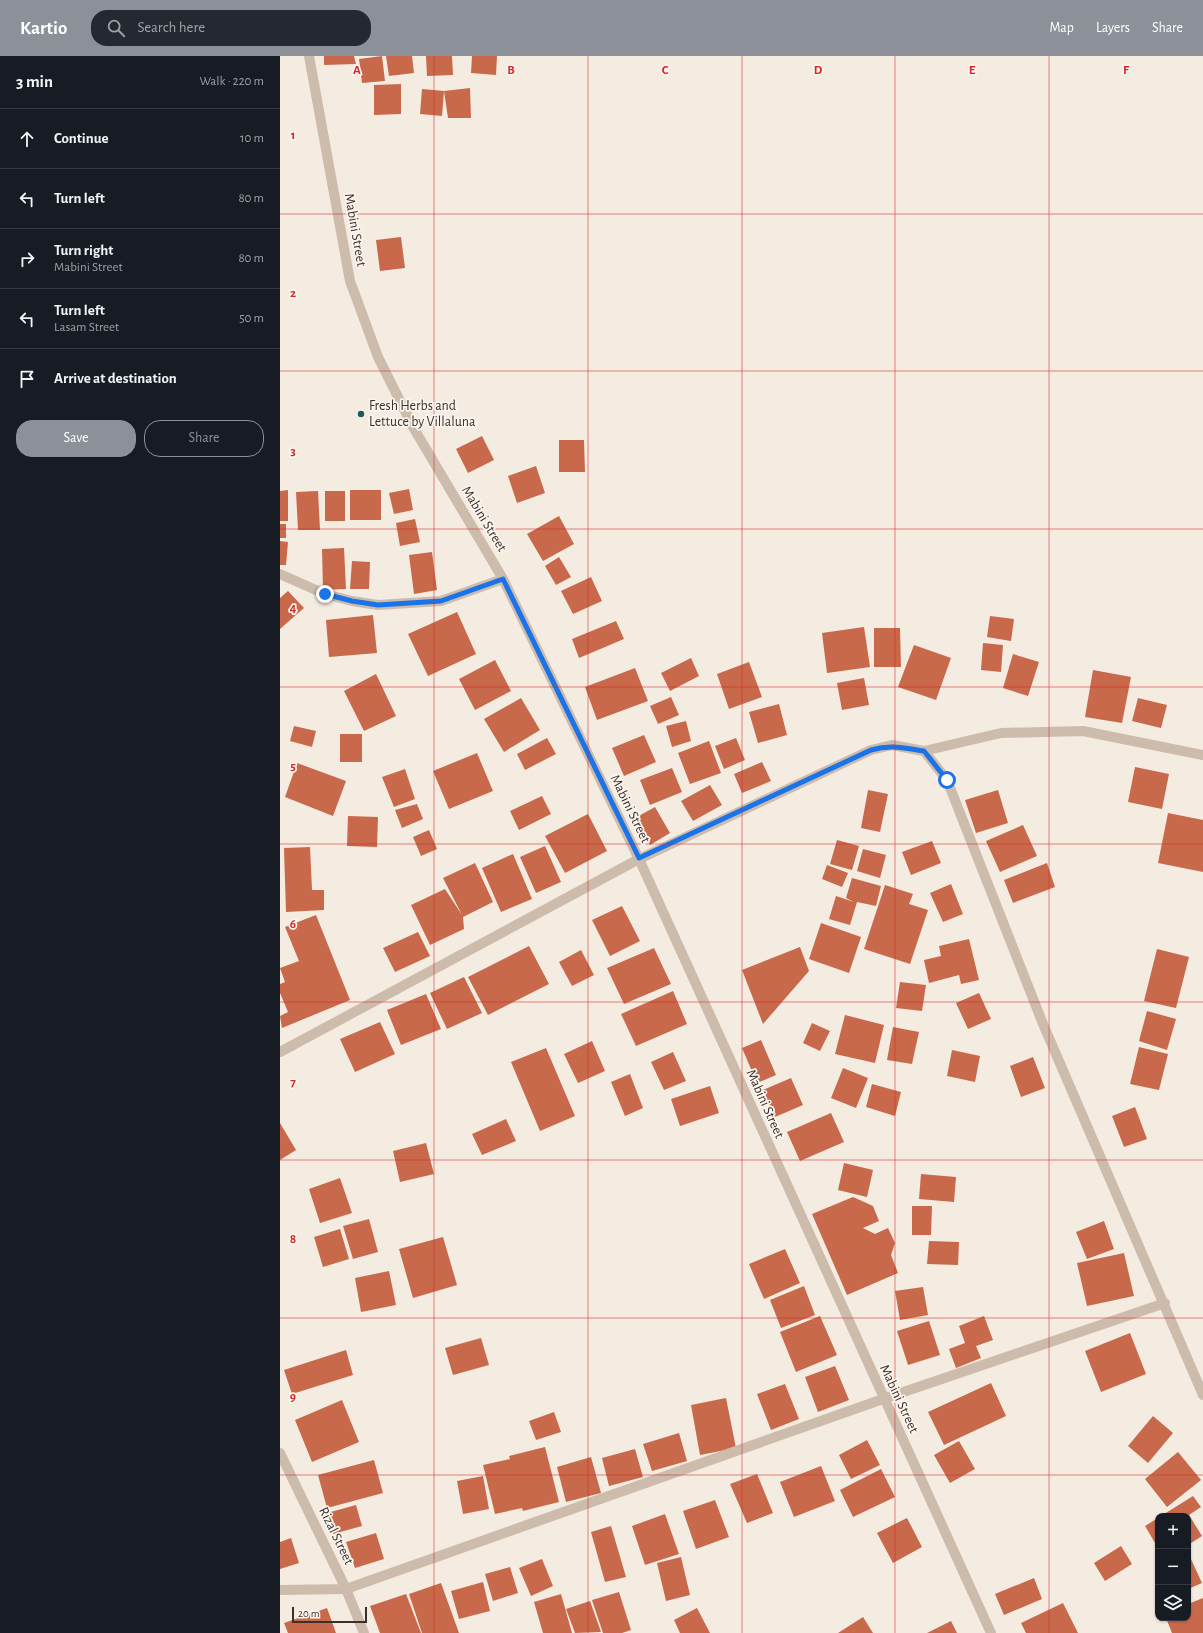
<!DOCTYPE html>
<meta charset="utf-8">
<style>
body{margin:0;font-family:"Alegreya Sans",sans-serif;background:#242831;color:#f1f3f6}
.controls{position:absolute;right:12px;bottom:12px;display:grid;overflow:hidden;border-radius:8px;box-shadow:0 1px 3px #0004}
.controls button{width:36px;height:36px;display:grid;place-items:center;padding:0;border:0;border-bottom:1px solid #363941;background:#171b24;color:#f1f3f6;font:20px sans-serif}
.scale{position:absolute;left:12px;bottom:10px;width:75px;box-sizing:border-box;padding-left:4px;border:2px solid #3b302b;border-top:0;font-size:11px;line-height:14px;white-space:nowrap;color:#3b302b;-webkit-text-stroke:3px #fbf5ee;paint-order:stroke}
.stop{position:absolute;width:12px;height:12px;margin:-9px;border:3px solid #1a73e8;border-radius:50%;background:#fff}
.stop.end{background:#1a73e8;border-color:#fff;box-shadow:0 1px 4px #0008}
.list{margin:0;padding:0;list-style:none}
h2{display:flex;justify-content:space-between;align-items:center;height:52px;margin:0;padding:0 16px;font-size:17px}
h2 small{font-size:13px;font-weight:400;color:#9ea1a6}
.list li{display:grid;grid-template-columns:26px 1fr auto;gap:12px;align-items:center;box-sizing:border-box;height:60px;padding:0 16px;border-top:1px solid #363941}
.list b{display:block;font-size:15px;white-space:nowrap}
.list p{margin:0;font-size:13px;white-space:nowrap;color:#9ea1a6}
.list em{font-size:13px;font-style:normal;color:#9ea1a6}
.actions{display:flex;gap:8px;padding:12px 16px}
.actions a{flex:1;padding:9px 0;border:1px solid #8c9099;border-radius:16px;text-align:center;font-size:14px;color:#8c9099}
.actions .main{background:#8c9099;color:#fff}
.icon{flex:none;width:22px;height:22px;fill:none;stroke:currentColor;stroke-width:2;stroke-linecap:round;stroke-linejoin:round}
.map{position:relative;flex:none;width:923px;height:1577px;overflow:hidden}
header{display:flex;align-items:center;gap:24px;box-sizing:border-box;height:56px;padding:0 20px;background:#8c9099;color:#fff}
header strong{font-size:19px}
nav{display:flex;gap:22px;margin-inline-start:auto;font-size:14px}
.search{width:280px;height:36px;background:#242831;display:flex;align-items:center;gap:10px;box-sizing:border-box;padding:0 14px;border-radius:16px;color:#9ea1a6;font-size:15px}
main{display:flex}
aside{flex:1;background:#171b24}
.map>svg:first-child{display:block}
.building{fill:#c8694b}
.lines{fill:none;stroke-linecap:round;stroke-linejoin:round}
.minor{stroke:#cdbbac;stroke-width:10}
.tertiary{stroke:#cdbbac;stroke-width:10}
.route{stroke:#1a73e8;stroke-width:5}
.grid{fill:none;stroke:#d62828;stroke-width:1;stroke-opacity:0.55}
.poi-dot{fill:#1f5a5e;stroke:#fbf5ee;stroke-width:1.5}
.labels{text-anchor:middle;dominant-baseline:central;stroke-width:3.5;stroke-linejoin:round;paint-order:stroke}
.street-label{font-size:14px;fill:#3b302b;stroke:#fbf5ee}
.poi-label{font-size:14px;fill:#3b302b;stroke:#fbf5ee;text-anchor:start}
.grid-label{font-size:13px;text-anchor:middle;font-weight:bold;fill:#d62828;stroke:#fbf5ee;stroke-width:3.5;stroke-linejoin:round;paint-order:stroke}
</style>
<header>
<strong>Kartio</strong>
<div class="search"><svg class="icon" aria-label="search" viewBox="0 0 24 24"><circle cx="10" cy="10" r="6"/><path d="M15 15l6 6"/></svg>Search here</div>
<nav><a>Map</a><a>Layers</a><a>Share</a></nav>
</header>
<main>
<aside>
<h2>3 min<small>Walk · 220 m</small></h2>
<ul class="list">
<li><svg class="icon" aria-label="ahead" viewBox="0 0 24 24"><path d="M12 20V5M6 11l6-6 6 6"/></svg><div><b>Continue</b></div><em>10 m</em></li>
<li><svg class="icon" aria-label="left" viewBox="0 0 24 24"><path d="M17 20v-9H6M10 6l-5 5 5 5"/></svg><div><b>Turn left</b></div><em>80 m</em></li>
<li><svg class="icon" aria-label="right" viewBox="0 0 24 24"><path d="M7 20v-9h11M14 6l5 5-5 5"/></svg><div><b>Turn right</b><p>Mabini Street</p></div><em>80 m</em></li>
<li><svg class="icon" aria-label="left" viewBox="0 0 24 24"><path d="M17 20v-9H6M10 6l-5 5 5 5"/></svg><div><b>Turn left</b><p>Lasam Street</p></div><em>50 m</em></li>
<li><svg class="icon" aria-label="arrive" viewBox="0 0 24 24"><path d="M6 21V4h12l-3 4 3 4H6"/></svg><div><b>Arrive at destination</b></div></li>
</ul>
<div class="actions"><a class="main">Save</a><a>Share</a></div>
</aside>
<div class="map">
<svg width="923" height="1577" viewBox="0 0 923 1577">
<rect width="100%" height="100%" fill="#f4ebe1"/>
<path class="building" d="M44 0H74L76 8 44 9Z
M102 0 105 25 82 27 79 3Z
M106 0H132L134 17 109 20Z
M146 0H172L173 19 147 20Z
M192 0H217L216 19 191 17Z
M121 28V58L94 59V29Z
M190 32 191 62H168L164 35Z
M142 33 164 35 162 60 140 58Z
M121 181 125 212 100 215 96 184Z
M202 380 214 404 188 417 176 393Z
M279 384H304L305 416H279Z
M256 410 265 437 237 447 228 420Z
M129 433 133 454 114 458 109 437Z
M8 434V465H0V435Z
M70 434H101V464H70Z
M38 435 40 474H18L16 436Z
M45 435H65V465H45Z
M279 460 294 488 263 505 247 478Z
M135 463 140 486 120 490 116 467Z
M0 468H6V482H0Z
M0 485 8 486 6 509H0Z
M64 492 66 533 43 534 42 493Z
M152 496 157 534 134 538 129 499Z
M279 501 291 521 276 529 265 510Z
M72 505 90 506 89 533H70Z
M311 521 322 545 293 558 281 535Z
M8 535 24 552 0 573V542Z
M177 556 196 598 148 620 128 578Z
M93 559 97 597 49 601 46 564Z
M710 560 734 563 731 585 707 581Z
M336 565 344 583 299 602 292 583Z
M584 571 590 611 547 617 542 577Z
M594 572H620L621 611H594Z
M703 587 723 589 721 616 701 614Z
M634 589 671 602 656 644 618 631Z
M733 598 759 606 748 640 723 632Z
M411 602 419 620 390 635 381 617Z
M215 604 231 635 195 654 179 623Z
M469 606 482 641 449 653 437 618Z
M355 612 368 645 317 664 305 631Z
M813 614 851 621 842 667 805 661Z
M96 618 116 660 84 675 64 635Z
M584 622 589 649 562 654 557 627Z
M391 641 399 659 378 668 370 650Z
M241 642 260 674 224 696 204 663Z
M858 642 887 649 881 672 852 665Z
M499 648 507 679 478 687 469 656Z
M406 665 411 685 392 691 386 670Z
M14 670 36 675 32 691 10 685Z
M60 678H82V706H60Z
M364 679 376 706 344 720 332 692Z
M267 682 276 698 245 714 237 698Z
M456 682 465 704 444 713 435 690Z
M429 685 441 717 410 728 398 697Z
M197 697 213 735 169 753 153 715Z
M482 706 491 725 462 737 454 718Z
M17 707 66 725 53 760 5 741Z
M855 711 889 718 882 753 848 746Z
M392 712 402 736 370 749 360 724Z
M125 713 135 743 114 751 102 721Z
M430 729 442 749 413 765 401 745Z
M588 734 608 738 600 776 581 772Z
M718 734 728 767 696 777 685 744Z
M262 740 271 758 239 774 230 755Z
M137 748 143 763 122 772 115 754Z
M375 751 390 777 370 789 355 762Z
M888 757 923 764V816L878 807Z
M308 758 327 795 285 817 265 780Z
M68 760 98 761 97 791 67 790Z
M743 769 757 800 720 816 706 785Z
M149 774 157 793 141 800 133 781Z
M557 784 579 790 572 814 550 808Z
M652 785 661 807 631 819 622 796Z
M265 790 281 826 256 837 240 801Z
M30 791 32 834H44V854L6 856 4 792Z
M583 793 606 799 600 822 577 815Z
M233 798 252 843 221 856 202 812Z
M195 807 213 846 183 861 184 873 150 889 131 849 165 833 182 859 163 822Z
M767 807 775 831 733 847 724 824Z
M547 809 568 817 562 831 542 823Z
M572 822 601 830 596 850 577 846 570 869 549 863 556 840 574 846 566 842Z
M671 828 683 858 663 866 650 837Z
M605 829 633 838 629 848 648 854 630 908 584 893Z
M342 850 360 885 330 900 312 864Z
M36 859 70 944 2 972 0 960 8 956 0 937V928L5 926 0 912 19 905 5 871Z
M541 867 581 881 569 917 529 903Z
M138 876 150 900 115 916 103 892Z
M689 883 699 924 681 928 679 919 649 927 644 904 661 900 659 890Z
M249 890 269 928 208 959 188 921Z
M520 891 529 915 483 968 462 914Z
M374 892 391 928 344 948 327 912Z
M877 893 909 901 896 952 864 945Z
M301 894 314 919 292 930 279 906Z
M184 921 202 957 167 973 150 937Z
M620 926 646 929 642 955 616 952Z
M393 935 407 968 356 990 341 958Z
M699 937 711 963 688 973 676 947Z
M146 938 161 973 121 989 107 954Z
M867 955 896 963 887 994 859 985Z
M565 959 604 969 595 1007 555 998Z
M100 966 115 998 75 1016 60 983Z
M532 967 550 975 540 995 523 987Z
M613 971 639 976 632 1008 607 1004Z
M481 984 496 1019 477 1027 462 992Z
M312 985 325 1015 298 1027 284 998Z
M859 991 888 998 879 1034 850 1028Z
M266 992 295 1060 260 1075 231 1006Z
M672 994 700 1000 695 1026 667 1020Z
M393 996 406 1025 384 1034 371 1006Z
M753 1001 765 1032 741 1041 730 1010Z
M563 1012 588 1022 576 1052 551 1042Z
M350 1018 363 1052 345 1060 331 1026Z
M511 1022 523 1049 495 1061 483 1034Z
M592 1028 621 1036 615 1060 586 1051Z
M430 1030 439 1057 400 1070 391 1043Z
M855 1051 867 1083 844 1091 832 1060Z
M551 1057 564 1086 520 1105 507 1076Z
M226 1063 236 1085 202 1099 192 1078Z
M0 1067 16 1094 0 1104Z
M146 1087 154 1118 120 1126 113 1095Z
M564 1107 593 1114 587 1141 558 1134Z
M641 1118 676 1121 674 1146 639 1143Z
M60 1122 72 1157 40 1167 29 1133Z
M573 1141 593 1150 599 1165 583 1172 595 1178 608 1172 615 1187 611 1199 618 1217 567 1239 532 1158Z
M632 1150H652L651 1179H632Z
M89 1163 98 1196 73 1203 63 1170Z
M824 1165 834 1193 807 1203 796 1176Z
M60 1173 69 1203 43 1211 34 1181Z
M163 1181 177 1229 133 1242 119 1193Z
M649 1185 679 1186 678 1209 647 1208Z
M505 1193 520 1227 484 1243 469 1208Z
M844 1197 854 1240 807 1250 797 1207Z
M109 1215 116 1249 81 1256 75 1222Z
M524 1230 535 1259 501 1272 490 1244Z
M643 1231 648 1259 620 1264 615 1235Z
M540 1260 557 1299 516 1316 500 1276Z
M704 1260 713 1284 696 1290 701 1302 676 1312 669 1293 685 1287 679 1270Z
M649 1265 660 1299 628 1309 617 1275Z
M850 1277 866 1318 821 1336 805 1295Z
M201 1282 209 1309 173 1319 165 1292Z
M66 1294 73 1319 12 1338 4 1314Z
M555 1310 569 1344 538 1356 525 1321Z
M711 1327 726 1360 664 1389 648 1356Z
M505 1328 519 1363 491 1374 477 1338Z
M446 1342 456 1392 420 1399 411 1349Z
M62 1344 79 1386 32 1406 15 1364Z
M274 1356 281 1376 256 1384 249 1365Z
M873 1360 893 1377 868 1407 848 1390Z
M399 1377 407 1405 372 1415 363 1388Z
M587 1384 600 1409 571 1423 559 1399Z
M679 1385 695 1413 670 1427 654 1399Z
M265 1391 279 1446 243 1455 242 1452 215 1458 203 1409 230 1403 229 1400Z
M355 1393 363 1421 329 1430 322 1402Z
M898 1396 921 1424 887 1451 865 1423Z
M311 1401 321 1437 286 1446 277 1411Z
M94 1404 103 1437 47 1452 38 1419Z
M541 1410 555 1445 514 1461 500 1426Z
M601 1413 615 1441 573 1461 560 1434Z
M477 1418 493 1457 467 1467 450 1428Z
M203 1420 209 1453 183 1458 177 1425Z
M913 1440 921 1451 909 1459 922 1480 908 1489V1460H881Z
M435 1444 449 1481 416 1493 403 1455Z
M76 1449 82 1470 53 1478 47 1457Z
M385 1458 399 1498 365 1509 352 1470Z
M627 1462 642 1491 613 1507 597 1477Z
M878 1462V1492L865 1470Z
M331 1470 346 1521 325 1526 311 1476Z
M96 1477 104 1503 75 1512 66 1486Z
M11 1482 19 1507 0 1513V1486Z
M841 1490 852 1508 825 1525 814 1507Z
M401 1501 410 1539 386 1545 377 1507Z
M262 1503 273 1530 251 1540 239 1512Z
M911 1503 922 1527 908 1533V1504Z
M230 1511 238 1537 213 1545 205 1518Z
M754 1522 762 1543 724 1559 715 1538Z
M203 1526 210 1555 179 1563 171 1535Z
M161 1527 179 1577H142L129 1538Z
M339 1536 351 1574 342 1577H323L312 1544Z
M126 1538 141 1577H100L90 1550Z
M281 1538 292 1577H263L254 1546Z
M923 1542V1577H892L886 1562H908V1548Z
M310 1545 321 1576 295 1577 286 1553Z
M783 1547 798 1577H746L741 1567Z
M47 1552 56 1577H8L4 1567Z
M417 1552 430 1577H400L394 1564Z
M583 1561 593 1577H558Z
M671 1565 677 1577H647Z"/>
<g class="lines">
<path class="minor" d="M29 0 70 225 98 301 133 371 223 523 359 803 711 1577
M0 518 45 538 72 545 98 549 161 545 223 523
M644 695 721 677 803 675 923 699
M0 996 359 803 591 694 612 689 644 695 667 724 763 968 923 1339
M0 1534 66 1533 603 1343 885 1247"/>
<path class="tertiary" d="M0 1397 66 1533 84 1577"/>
</g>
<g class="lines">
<path class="route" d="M45 538 72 545 98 549 161 545 223 523 359 802 591 694C611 688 624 692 644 695L667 724"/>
</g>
<path class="grid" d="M154 0V1577M308 0V1577M462 0V1577M615 0V1577M769 0V1577M0 158H923M0 315H923M0 473H923M0 631H923M0 788H923M0 946H923M0 1104H923M0 1262H923M0 1419H923"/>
<circle class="poi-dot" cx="81" cy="358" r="4"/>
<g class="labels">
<g class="street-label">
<text transform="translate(75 174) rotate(80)">Mabini Street</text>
<text transform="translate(204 463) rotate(59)">Mabini Street</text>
<text transform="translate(350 753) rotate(64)">Mabini Street</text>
<text transform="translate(485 1048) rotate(66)">Mabini Street</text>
<text transform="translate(619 1343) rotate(65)">Mabini Street</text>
<text transform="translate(56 1480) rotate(64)">Rizal Street</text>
</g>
<g class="poi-label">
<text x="89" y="350">Fresh Herbs and<tspan x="89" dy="16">Lettuce by Villaluna</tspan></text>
</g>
</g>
<g class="grid-label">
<text x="77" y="18">A</text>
<text x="231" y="18">B</text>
<text x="385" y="18">C</text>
<text x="538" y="18">D</text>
<text x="692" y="18">E</text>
<text x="846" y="18">F</text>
<text x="13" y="83">1</text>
<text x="13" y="241">2</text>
<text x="13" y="399">3</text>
<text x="13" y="556">4</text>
<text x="13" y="714">5</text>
<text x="13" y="872">6</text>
<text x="13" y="1030">7</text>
<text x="13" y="1187">8</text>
<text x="13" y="1345">9</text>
</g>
</svg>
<div class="controls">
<button>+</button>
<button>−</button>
<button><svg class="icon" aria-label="layers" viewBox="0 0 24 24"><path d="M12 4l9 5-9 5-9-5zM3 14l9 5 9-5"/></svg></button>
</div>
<div class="scale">20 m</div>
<div class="stop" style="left:667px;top:724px"></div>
<div class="stop end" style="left:45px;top:538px"></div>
</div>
</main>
